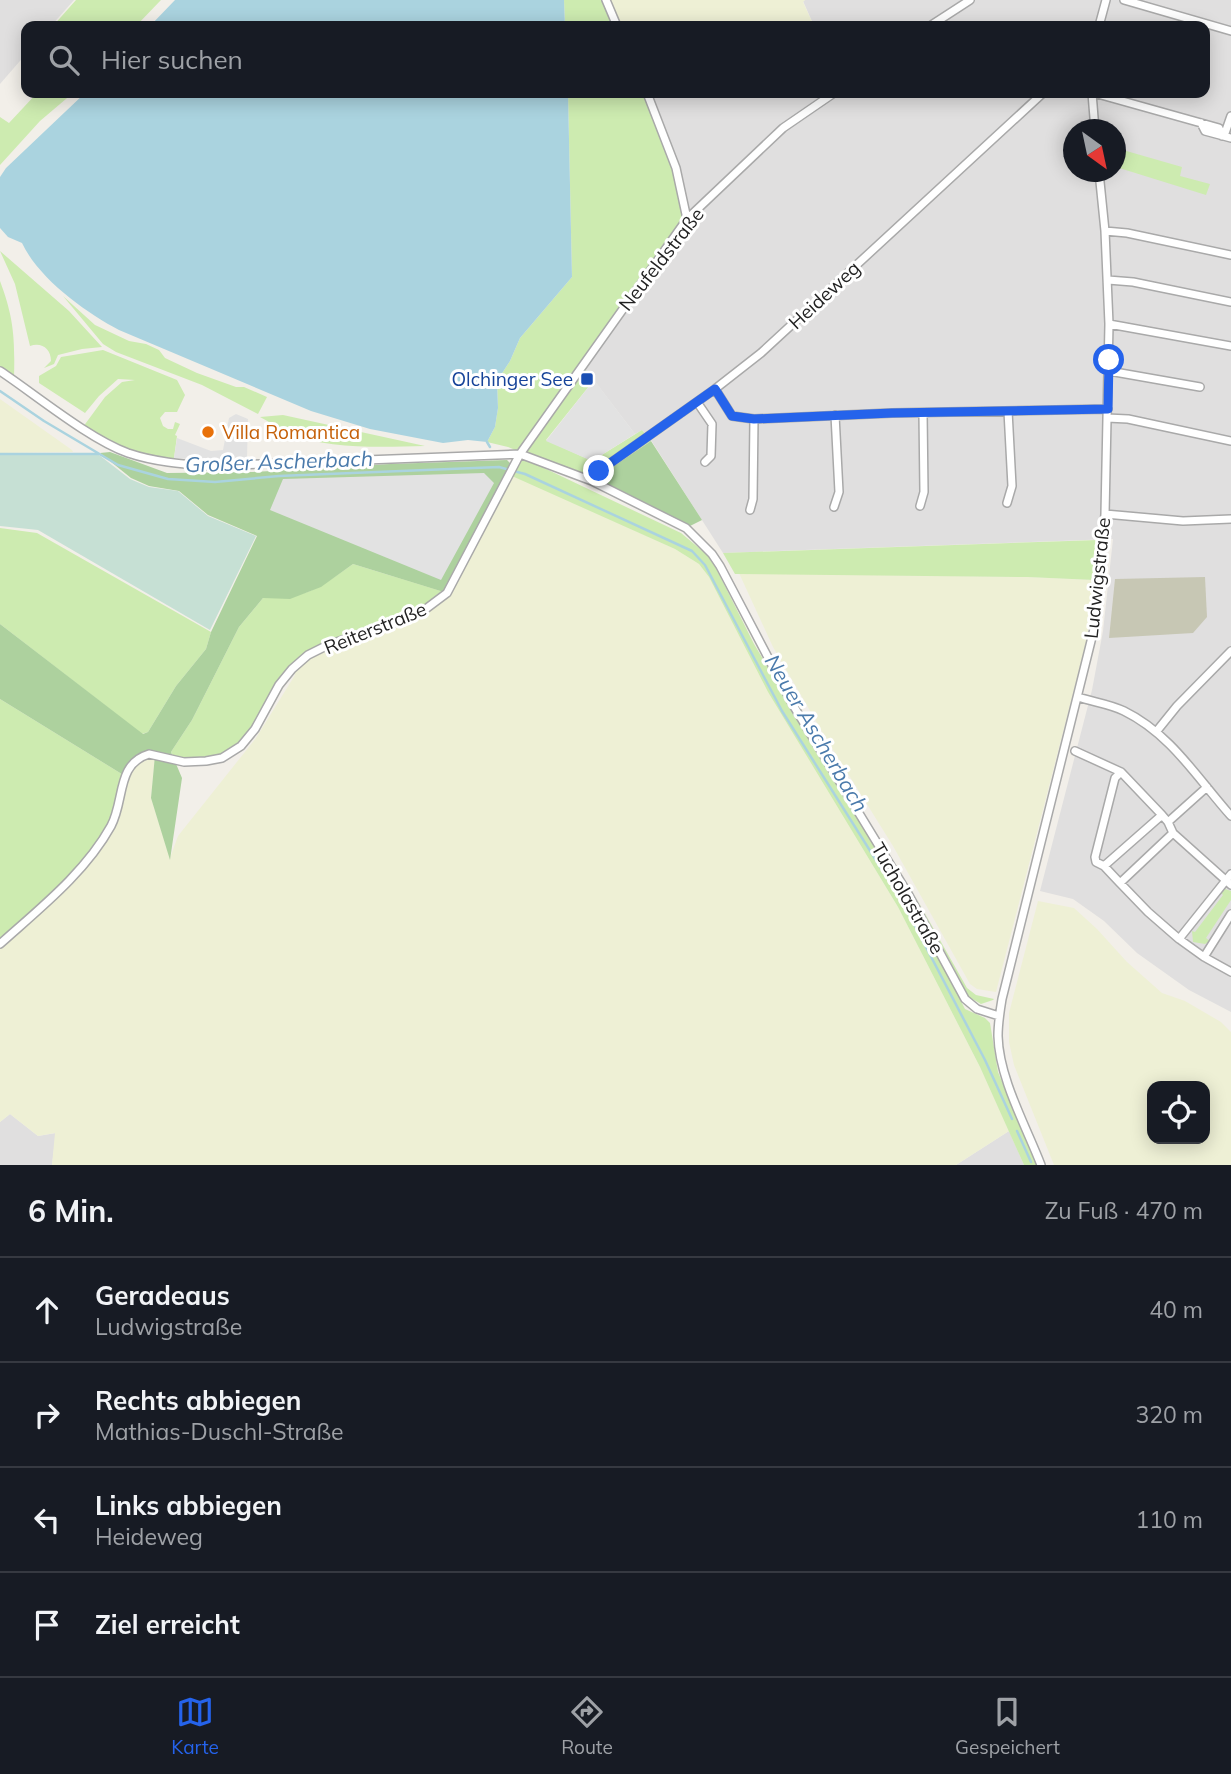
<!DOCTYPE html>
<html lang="de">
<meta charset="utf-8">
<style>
body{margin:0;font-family:Mulish,sans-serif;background:#242831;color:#f1f3f6}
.controls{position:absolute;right:21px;bottom:21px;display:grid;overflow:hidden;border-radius:14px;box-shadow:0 4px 18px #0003}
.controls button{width:63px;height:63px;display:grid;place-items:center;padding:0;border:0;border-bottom:2px solid #363941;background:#171b24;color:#f1f3f6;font:35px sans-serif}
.compass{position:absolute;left:1063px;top:119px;width:63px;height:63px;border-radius:50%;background:#171b24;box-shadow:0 4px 18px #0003;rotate:147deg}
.stop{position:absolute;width:21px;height:21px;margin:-16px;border:5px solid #2563eb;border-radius:50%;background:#fff}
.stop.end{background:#2563eb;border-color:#fff;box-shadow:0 2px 7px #0008}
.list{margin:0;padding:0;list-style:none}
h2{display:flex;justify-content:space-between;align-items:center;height:91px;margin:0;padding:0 28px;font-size:30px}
h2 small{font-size:23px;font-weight:400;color:#9ea1a6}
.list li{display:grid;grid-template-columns:46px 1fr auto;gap:21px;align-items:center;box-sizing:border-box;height:105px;padding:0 28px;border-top:2px solid #363941}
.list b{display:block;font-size:26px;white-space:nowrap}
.list p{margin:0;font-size:23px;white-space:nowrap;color:#9ea1a6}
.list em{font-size:23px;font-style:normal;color:#9ea1a6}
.icon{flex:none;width:38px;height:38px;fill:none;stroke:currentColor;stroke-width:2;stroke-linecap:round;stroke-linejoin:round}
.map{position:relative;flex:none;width:1231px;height:1165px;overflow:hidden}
.search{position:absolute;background:#171b24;box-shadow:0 4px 18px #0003;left:21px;right:21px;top:21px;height:77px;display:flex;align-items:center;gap:18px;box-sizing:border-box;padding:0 24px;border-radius:14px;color:#9ea1a6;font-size:26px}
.sheet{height:511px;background:#171b24}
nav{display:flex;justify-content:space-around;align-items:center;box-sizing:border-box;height:98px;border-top:2px solid #363941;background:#171b24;font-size:19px;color:#9ea1a6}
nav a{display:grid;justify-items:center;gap:4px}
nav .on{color:#2563eb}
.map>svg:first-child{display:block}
.residential{fill:#e0dfdf;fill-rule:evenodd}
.construction{fill:#c7c7b4}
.farmland{fill:#eef0d5;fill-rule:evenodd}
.grass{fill:#cdebb0}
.forest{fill:#add19e}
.wetland{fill:#c6e0d4}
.parking{fill:#e2e2e2}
.water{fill:#aad3df}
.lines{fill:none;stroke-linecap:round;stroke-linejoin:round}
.stream{stroke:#aad3df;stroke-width:2.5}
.street-casing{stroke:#a9a9a9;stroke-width:10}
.street{stroke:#fff;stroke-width:7}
.route{stroke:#2563eb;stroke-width:9}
.transit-dot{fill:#1a4fb4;stroke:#fff;stroke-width:2.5}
.food-dot{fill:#e8710a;stroke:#fff;stroke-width:2.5}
.labels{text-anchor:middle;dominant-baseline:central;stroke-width:6;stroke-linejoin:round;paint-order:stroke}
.street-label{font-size:19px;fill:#222;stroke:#fff}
.transit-label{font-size:19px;fill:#164399;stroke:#fff;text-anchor:end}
.food-label{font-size:19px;fill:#c56008;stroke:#fff;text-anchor:start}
.water-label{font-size:21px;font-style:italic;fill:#4a7aab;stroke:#fff}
</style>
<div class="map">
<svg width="1231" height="1165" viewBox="0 0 1231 1165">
<rect width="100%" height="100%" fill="#f2efe9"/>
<path class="residential" d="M0 0H74L51 26H26V54L0 84Z
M805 0H1231V1012L1189 990 1137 953 1104 921 1073 899 1040 891 1092 690 1103 631 1113 539 723 553 649 437 642 430 635 434 583 366 647 93H1205V26H814L803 1ZM1074 130H1116V172H1074Z
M10 1114 38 1136 56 1133 52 1165H0V1122Z
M1009 1131 1024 1165H956Z"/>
<path class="construction" d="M1205 577 1207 617 1193 633 1109 638 1115 579Z"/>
<path class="farmland" d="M606 0H805L803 2 814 26H617Z
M0 399 72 450 73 452 0 453Z
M509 473 675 549 699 564 709 577 768 692 898 907 980 1067 1009 1131 956 1165H52L55 1133 38 1136 10 1114 0 1122V944L131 764 155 755 151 798 170 858 178 836 256 738 295 675 292 669Z
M739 573 1027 577 1094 580 1087 639 996 992 977 989 970 984 893 846 827 740 773 647Z
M1038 901 1074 908 1097 929 1127 962 1162 993 1185 1001 1221 1022 1231 1032V1165H1054L1014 1065 1009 1042V1013ZM1152 1086H1205V1139H1152Z"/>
<path class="grass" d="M76 0H161L136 26H53Z
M564 0H606L617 26H565Z
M37 93H73L40 121 0 165V117L9 123Z
M568 93H647L659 120 687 219 583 366 594 380 546 440 592 461 642 430 651 441 602 474 596 483 508 447 487 442 495 427 498 408 497 381 510 361 520 338 572 277Z
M1116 148 1182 167 1180 176 1210 184 1206 195 1116 167Z
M0 251 69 311 102 347 82 349 58 355 54 364 44 368 51 361C51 349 42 342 30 346L15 284Z
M0 281C14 318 15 339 14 378L0 368Z
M63 296 95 325 129 341 146 344 159 350 165 358 197 373 236 387H244L267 397 258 414 202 385 116 352 103 344Z
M103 350 177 380 185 395 177 412H165L160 418 163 426 168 429H173L175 422 180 424 175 435 177 436 174 458 169 463 127 452 83 427 105 397 122 382 135 380 118 379 99 396 85 413 39 383V376L56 366 61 357Z
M283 415 425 446C383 447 328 450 289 433 279 429 270 422 260 417Z
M525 459 681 533 711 558 754 644 920 921 965 1009 985 1018 990 1023 998 1072 1037 1165H1024L980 1067 898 907 768 692 709 577 699 564 675 549 512 476 520 460Z
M0 528 37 533 211 632 206 649 176 686 148 732 142 734 0 624Z
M1098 540 1094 580 1027 577 735 574 723 553Z
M353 564 447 593 419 614 328 645 292 669 254 727 239 745 224 755 206 761 175 759 171 752 192 720 239 627 263 598C306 599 319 588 353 564Z
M0 699 125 776 112 824 55 896 0 944Z
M1225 889 1231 891V900L1206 938 1210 941 1205 944 1193 942 1192 931 1195 932 1223 895 1221 893Z
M914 894 967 988 976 995 994 999 993 1000 981 1004 969 997Z"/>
<path class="forest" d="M651 441 702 520 686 528 596 483 602 474Z
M110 452 167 473 253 472 390 464 507 460 513 466 447 593 353 564 321 587 290 599 263 598 239 627 192 720 171 752 182 778 170 860 151 798 155 755 141 757 125 776 0 699V624L143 734 148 732 176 686 206 649 211 632 257 536 208 515 179 491 149 486 131 478 100 453Z"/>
<path class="wetland" d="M0 455H99L130 479 149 487 178 491 208 516 256 536 210 630 38 530 0 526Z"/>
<path class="parking" d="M594 380 635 434 592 461 546 441Z
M236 414 248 419 247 458 219 461 174 458 177 438 211 451 223 450 229 418Z
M484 473 494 483 441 580 270 510 283 479Z"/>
<path class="water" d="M175 0H564L565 26H150Z
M85 93H568L572 277 520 338 510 361 497 381 498 408 495 427 487 442 468 440 443 443 370 429 311 411 119 330C85 312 39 279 22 243L8 237 0 228V177L6 168Z"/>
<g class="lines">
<path class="stream" d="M0 391 44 421 118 465 168 479 215 482 279 476 499 467 525 474 692 551 705 565 782 711 903 903 985 1060 1012 1119
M487 442 490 447
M0 454H98
M1017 1131 1031 1162"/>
<g class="street-casing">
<path id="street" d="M606 0 617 26
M1124 0 1231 31
M930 26 970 0
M1099 26 1106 0
M647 93 676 168 687 219
M1092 93 1095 130
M1094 93 1219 128 1222 136
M1201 123 1205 131 1231 138
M1224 136 1231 116
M1105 231 1127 233 1231 255
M1108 280 1133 282 1231 302
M1109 324 1231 346
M0 371C36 395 89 439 128 453 155 462 181 464 209 466L520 454 592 481 686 528 712 554 720 566 793 705 907 892 965 999 977 1009 999 1016
M1109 371 1200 387
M715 389 732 416 754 419 892 413 1108 409
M697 402 712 424 711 456 705 462
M1107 418 1128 419 1231 441
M592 481 599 471 715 389 761 353 1043 93
M1007 503 1012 486 1008 411
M920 506 924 492 923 413
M834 507 839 492 835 415
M750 510 753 499 754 419
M1105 514 1183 521 1231 519
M1078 697C1093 702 1110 704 1124 711 1171 734 1197 778 1231 816
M1156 732 1177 706 1231 651
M1075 751 1121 772 1162 815
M1121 772 1115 778 1095 857 1096 862 1104 866 1162 815 1168 822 1207 787
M1173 833 1231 885
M1104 866 1120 883 1173 833 1168 822
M1120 883 1148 912 1179 939 1231 874
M1179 939 1204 957 1231 914
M0 944C39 909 85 873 111 826 125 800 116 764 149 754L184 762 206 761 222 758 241 746 255 729 279 685 292 669 308 655 328 645 419 614 447 593 520 454 687 219 783 128 834 93
M1204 957 1231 972
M1041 1165C1026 1126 999 1078 998 1036 998 1024 1000 1011 1002 999L1095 625 1105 514 1109 324 1105 231 1099 172"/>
</g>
<use href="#street" class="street"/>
</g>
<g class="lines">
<path class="route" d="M599 471 715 389 732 416 754 419 892 413 1108 409 1109 360"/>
</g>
<rect class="transit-dot" x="580" y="372" width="14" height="14" rx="3.5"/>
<circle class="food-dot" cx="208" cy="432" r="7"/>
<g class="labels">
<g class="street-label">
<text transform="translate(661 259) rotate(-52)">Neufeldstraße</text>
<text transform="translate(824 295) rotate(-43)">Heideweg</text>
<text transform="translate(1097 578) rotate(-84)">Ludwigstraße</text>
<text transform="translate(375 628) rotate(-22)">Reiterstraße</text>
<text transform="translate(908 898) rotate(60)">Tucholastraße</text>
</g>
<g class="transit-label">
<text x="573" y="379">Olchinger See</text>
</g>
<g class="food-label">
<text x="222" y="432">Villa Romantica</text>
</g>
<g class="water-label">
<text transform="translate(279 461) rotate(-2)">Großer Ascherbach</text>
<text transform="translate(817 733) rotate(59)">Neuer Ascherbach</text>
</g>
</g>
</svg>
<div class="controls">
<button><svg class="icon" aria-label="locate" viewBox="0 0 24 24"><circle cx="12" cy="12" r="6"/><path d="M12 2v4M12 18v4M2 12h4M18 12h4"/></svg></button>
</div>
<svg class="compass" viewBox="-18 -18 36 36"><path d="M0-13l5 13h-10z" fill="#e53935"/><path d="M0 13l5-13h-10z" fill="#9ea1a6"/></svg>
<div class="stop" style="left:1109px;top:360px"></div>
<div class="stop end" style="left:599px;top:471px"></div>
<div class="search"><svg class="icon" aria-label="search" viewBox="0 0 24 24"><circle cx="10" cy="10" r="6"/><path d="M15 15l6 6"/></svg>Hier suchen</div>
</div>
<section class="sheet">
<h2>6 Min.<small>Zu Fuß · 470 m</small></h2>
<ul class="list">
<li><svg class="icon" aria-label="ahead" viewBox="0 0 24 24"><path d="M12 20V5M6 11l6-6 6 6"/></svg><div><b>Geradeaus</b><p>Ludwigstraße</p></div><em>40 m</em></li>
<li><svg class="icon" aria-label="right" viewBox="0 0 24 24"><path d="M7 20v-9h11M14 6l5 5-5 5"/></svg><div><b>Rechts abbiegen</b><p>Mathias-Duschl-Straße</p></div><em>320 m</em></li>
<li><svg class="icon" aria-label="left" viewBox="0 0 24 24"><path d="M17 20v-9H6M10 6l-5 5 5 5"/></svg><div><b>Links abbiegen</b><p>Heideweg</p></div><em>110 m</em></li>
<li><svg class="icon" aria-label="arrive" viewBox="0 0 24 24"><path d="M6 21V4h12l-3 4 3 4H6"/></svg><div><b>Ziel erreicht</b></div></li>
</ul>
</section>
<nav>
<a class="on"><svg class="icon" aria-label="map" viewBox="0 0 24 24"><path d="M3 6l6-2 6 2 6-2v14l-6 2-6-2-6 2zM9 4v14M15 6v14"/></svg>Karte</a>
<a><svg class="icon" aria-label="directions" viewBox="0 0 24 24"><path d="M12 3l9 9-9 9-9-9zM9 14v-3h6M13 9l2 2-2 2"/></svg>Route</a>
<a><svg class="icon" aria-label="saved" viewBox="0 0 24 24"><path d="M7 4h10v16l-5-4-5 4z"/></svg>Gespeichert</a>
</nav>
